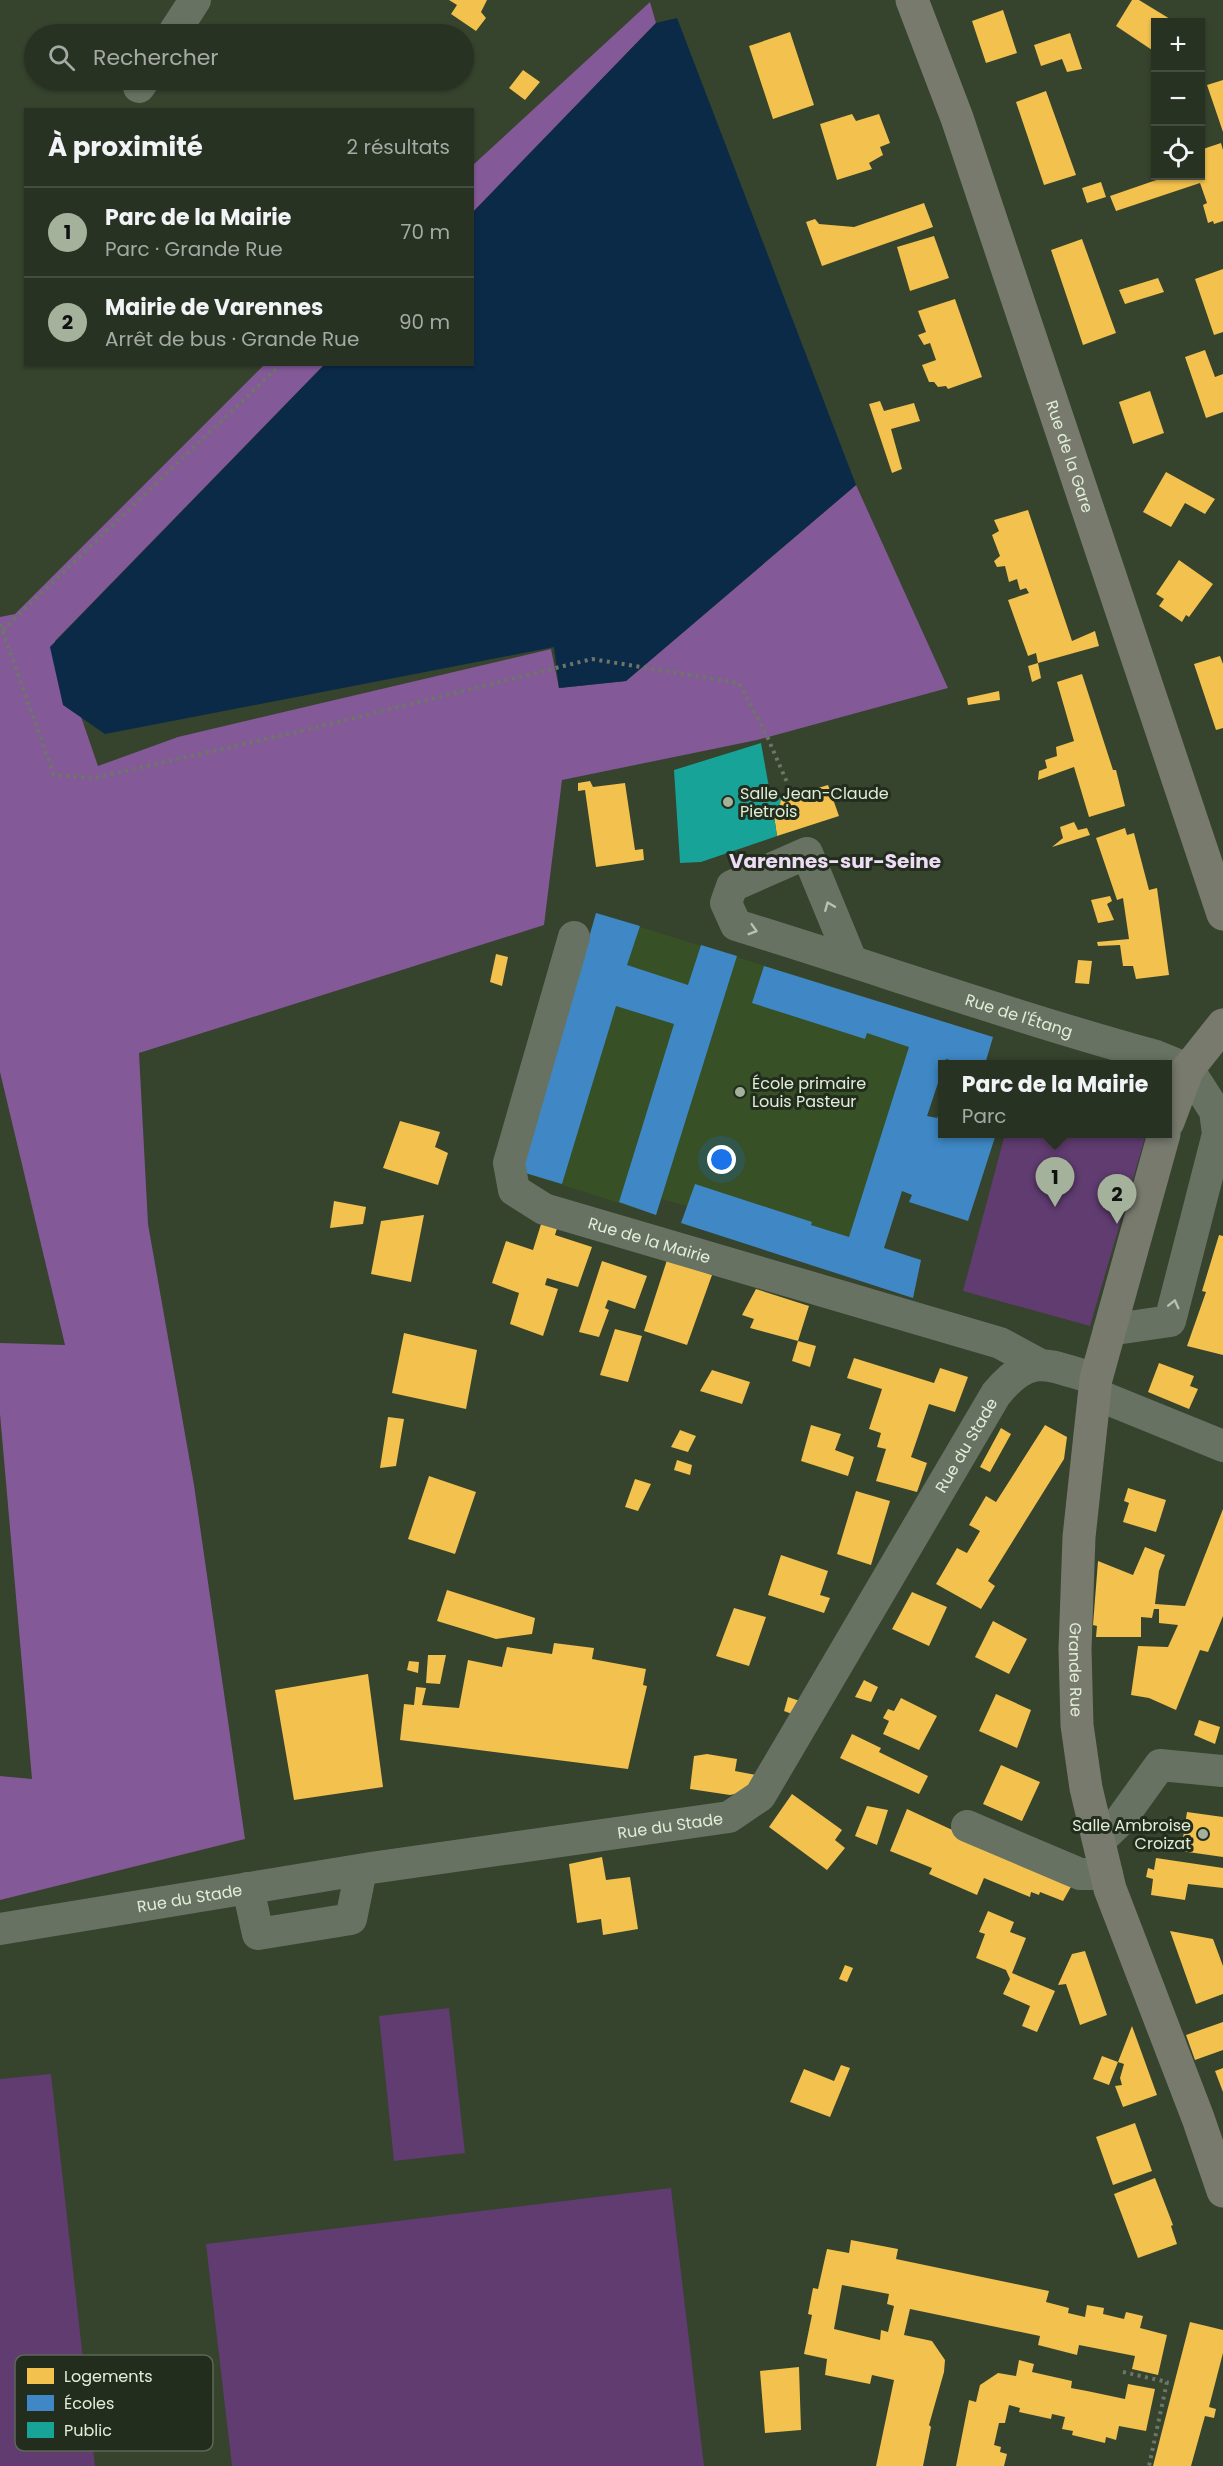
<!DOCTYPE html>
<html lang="fr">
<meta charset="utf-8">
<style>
body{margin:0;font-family:Poppins,sans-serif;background:#343e2f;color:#f1f3f6}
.controls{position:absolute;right:18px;top:18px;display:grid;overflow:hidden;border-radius:0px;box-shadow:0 2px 4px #0004}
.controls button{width:54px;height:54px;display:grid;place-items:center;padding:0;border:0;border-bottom:2px solid #444d40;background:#283222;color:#f1f3f6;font:30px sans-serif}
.you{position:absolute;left:722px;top:1160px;width:21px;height:21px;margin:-15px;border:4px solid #fff;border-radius:50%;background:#1a73e8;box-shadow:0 0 0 9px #1a73e833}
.badge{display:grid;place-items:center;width:39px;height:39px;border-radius:50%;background:#a4b29c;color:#111;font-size:20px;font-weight:700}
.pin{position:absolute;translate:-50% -50px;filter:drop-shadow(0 2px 3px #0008)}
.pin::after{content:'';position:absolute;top:32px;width:21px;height:18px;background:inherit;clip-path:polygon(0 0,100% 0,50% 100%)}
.popup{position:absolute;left:938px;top:1060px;width:234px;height:78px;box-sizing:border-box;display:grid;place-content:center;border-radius:0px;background:#283222;filter:drop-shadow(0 2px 4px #0005);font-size:20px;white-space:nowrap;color:#a5aaa5}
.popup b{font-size:22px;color:#f1f3f6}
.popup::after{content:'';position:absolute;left:50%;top:100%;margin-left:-12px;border:12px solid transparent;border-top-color:#283222}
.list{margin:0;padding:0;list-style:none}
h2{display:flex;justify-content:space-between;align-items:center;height:78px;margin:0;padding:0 24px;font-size:26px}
h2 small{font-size:20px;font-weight:400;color:#a5aaa5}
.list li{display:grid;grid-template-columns:39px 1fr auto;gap:18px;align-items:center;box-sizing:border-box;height:90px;padding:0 24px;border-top:2px solid #444d40}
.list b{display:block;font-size:22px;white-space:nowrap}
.list p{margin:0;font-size:20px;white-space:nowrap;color:#a5aaa5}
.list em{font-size:20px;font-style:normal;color:#a5aaa5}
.icon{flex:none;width:33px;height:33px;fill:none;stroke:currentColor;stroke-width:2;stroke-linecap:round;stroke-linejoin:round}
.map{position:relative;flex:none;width:1223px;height:2466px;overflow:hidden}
.search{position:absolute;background:#283222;box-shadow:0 2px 4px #0004;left:24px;top:24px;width:450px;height:66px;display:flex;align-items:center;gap:15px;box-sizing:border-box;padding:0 21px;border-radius:33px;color:#a5aaa5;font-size:22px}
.panel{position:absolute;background:#283222;box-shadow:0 2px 4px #0004;left:24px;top:108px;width:450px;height:258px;border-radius:0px}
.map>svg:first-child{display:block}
.built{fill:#375026}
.green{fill:#603c70}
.forest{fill:#835997}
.water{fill:#0b2a48}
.homes{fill:#f2c14e;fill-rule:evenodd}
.schools{fill:#3f88c5}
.public{fill:#17a398}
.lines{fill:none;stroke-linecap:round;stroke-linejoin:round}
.path{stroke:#6d7668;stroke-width:4;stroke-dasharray:3 4.5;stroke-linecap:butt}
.minor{stroke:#687263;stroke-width:32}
.major{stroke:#787a6e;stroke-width:33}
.oneway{stroke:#b6c3af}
.poi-dot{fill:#a4b29c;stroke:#232d1d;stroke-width:2}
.labels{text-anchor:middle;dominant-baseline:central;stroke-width:6;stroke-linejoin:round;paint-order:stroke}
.street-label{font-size:16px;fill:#e0eed8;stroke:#232d1d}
.poi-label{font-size:16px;fill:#e0eed8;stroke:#232d1d;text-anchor:start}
.quarter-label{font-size:20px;font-weight:bold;fill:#eedcf7;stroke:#232d1d}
.key{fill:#232d1d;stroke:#5c6755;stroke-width:1.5}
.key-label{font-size:16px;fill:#e0eed8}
</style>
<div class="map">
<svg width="1223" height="2466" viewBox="0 0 1223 2466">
<rect width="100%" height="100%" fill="#36432d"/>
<path class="built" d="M596 913 993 1037 985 1064H966L946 1059 902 1191 884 1248 921 1260 913 1298 687 1206 661 1199 656 1215 522 1172Z"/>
<path class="green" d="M1005 1134H1146L1090 1326 963 1291Z
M449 2008 465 2153 394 2161 379 2016Z
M51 2074 95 2466H0V2079Z
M671 2188 704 2466H232L206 2244Z"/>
<path class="forest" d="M650 2 656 23 473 212V165Z
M264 365H324L55 641 98 766 178 737 551 649 559 688 626 681 856 485 948 688 757 740 562 780 544 925 139 1053 148 1224 194 1485 245 1839 0 1900V1776L32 1779 0 1414V1343L65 1345 0 1072V617L15 614Z"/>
<path class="water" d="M677 18 856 485 626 681 559 688 554 647 105 734 63 705 50 647 324 365 472 364 473 212 656 23Z"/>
<path class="homes" d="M449 0H487L481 12 486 18 476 31 451 14 457 5Z
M1132 0H1139L1175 22H1155V52L1116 26Z
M1003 10 1017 53 986 63 972 21Z
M790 32 814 105 773 119 749 46Z
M1070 33 1082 69 1067 72 1062 59 1041 66 1034 45Z
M523 70 540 82 525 100 509 88Z
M1223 80V132L1207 85Z
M1046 91 1076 175 1044 185 1016 102Z
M852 114 856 121 879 114 890 143 880 147 883 155 869 163 872 169 837 180 820 124Z
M1221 143 1223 150V221L1214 224 1213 221 1208 223 1203 205 1207 203 1200 183 1116 211 1110 196 1168 176H1200V150Z
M1101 182 1106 197 1087 203 1082 188Z
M924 203 933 227 822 266 806 222 815 219 819 224 854 227Z
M934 236 949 278 910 291 897 247Z
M1082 239 1116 333 1083 345 1051 250Z
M1223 269V332L1214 335 1195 279Z
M1158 278 1164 292 1125 304 1119 290Z
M955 299 982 377 948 389 946 386 938 387 934 382H929L922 365 936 360 930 343 924 345 918 335 926 332 918 311Z
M1205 350 1215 377 1223 374V412L1206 418 1185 357Z
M1150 391 1164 433 1133 444 1119 402Z
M880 401 884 411 914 403 920 421 891 429 902 469 892 473 869 404Z
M1166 472 1215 499 1205 514 1185 503 1171 527 1143 512Z
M1028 510 1072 641 1095 631 1099 646 1038 663 1041 678 1032 682 1028 666 1038 663 1036 653 1028 656 1008 600 1029 593 1026 588 1020 590 1017 579 1009 582 1005 566 997 567 994 561 1000 556 992 535 999 531 994 520Z
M1179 560 1213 584 1189 617 1186 615 1182 622 1159 606 1164 599 1156 594Z
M1220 656 1223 664V728L1216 730 1194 664Z
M1082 674 1113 770H1116L1125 806 1089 817 1074 767 1038 780 1039 771 1047 768 1045 760 1057 756 1056 747 1074 741 1057 682Z
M999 691 1000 700 968 705 967 698Z
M590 781 593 787 625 783 635 850 643 849 644 860 596 867 585 790 578 791V783Z
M828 785 839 816 777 836 773 809 778 807 781 799Z
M1074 822 1078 830 1087 828 1090 835 1052 847 1063 838 1060 827Z
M1125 828 1127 835 1134 833 1149 890 1157 888 1169 975 1136 979 1133 966H1123L1120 945 1098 946 1097 942 1129 939 1123 898 1117 900 1096 838Z
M1110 896 1112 901 1107 904 1114 920 1098 923 1091 900Z
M496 954 508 957 502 986 490 982Z
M1078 960 1092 961 1089 984 1075 983Z
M400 1121 440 1132 435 1147 448 1153 438 1185 383 1168Z
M334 1201 366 1207 363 1224 330 1228Z
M424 1215 411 1282 371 1274 381 1221Z
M542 1221 558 1225 555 1235 592 1247 578 1287 547 1278 545 1285 558 1289 543 1336 510 1324 519 1293 492 1283 506 1241 533 1250Z
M1219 1235 1223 1236V1355L1187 1346 1206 1292 1202 1291Z
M667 1260 712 1275 687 1345 644 1331Z
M602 1261 647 1276 635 1309 608 1300 605 1308 609 1310 599 1337 579 1332Z
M756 1289 809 1306 798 1341 750 1328 754 1319 742 1315Z
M615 1329 642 1336 628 1382 600 1375Z
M404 1333 477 1350 466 1409 392 1393Z
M798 1341 816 1346 810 1367 792 1361Z
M854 1358 934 1383 940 1368 968 1377 955 1412 929 1404 911 1457 927 1463 917 1492 876 1481 886 1449 877 1447 881 1433 869 1429 882 1389 847 1378Z
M1159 1363 1194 1376 1190 1386 1198 1389 1189 1409 1148 1392Z
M712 1370 750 1382 742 1404 700 1391Z
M388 1417 404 1419 396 1466 380 1468Z
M811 1425 841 1434 835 1450 854 1457 848 1476 801 1461Z
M1045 1425 1067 1437 1064 1459 988 1581 995 1586 981 1609 936 1584 957 1548 967 1553 980 1531 969 1525 986 1496 996 1502Z
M1001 1428 1011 1434 990 1472 980 1467Z
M680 1430 696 1436 688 1452 671 1447Z
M677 1460 692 1465 690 1475 674 1470Z
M429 1476 476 1492 455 1554 408 1539Z
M635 1479 651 1484 638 1511 625 1507Z
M1128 1488 1166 1500 1156 1532 1123 1522 1129 1503 1124 1501Z
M856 1491 890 1501 871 1565 837 1554Z
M1223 1509V1616L1208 1652 1200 1650 1176 1710 1149 1698 1131 1695 1138 1646 1168 1647 1178 1625 1159 1623V1609H1154L1152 1618 1141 1617V1637H1096L1097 1626 1093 1625 1098 1561 1133 1575 1145 1547 1165 1555 1159 1571 1155 1604 1185 1606Z
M781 1555 828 1571 820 1595 830 1598 824 1613 768 1595Z
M447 1590 535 1618 532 1634 496 1639 437 1621Z
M912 1592 947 1607 929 1646 892 1629Z
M734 1608 766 1617 749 1666 716 1656Z
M993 1621 1027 1639 1009 1674 975 1657Z
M554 1643 594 1648 592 1659 646 1669 643 1685 647 1686 628 1769 400 1740 404 1704 414 1705 416 1687 426 1688 422 1705 459 1708 468 1660 502 1667 507 1647 552 1654Z
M428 1655H446L440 1684 426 1683Z
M409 1661 419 1662 418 1673 407 1670Z
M368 1674 383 1787 294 1800 275 1690Z
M864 1680 878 1687 871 1702 855 1697Z
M996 1694 1031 1710 1017 1748 979 1731Z
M788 1697 809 1704 800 1717 784 1711Z
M901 1698 937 1716 919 1750 883 1734 889 1721 883 1718 888 1709 894 1711Z
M1199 1720 1220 1727 1215 1744 1194 1735Z
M852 1734 881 1748 879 1752 928 1776 919 1794 840 1758Z
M707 1754 737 1759 735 1771 756 1775 753 1790 730 1795 690 1789 694 1756Z
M1001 1765 1040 1782 1022 1821 983 1804Z
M792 1794 842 1830 835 1840 845 1848 827 1870 769 1827Z
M867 1806 888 1810 877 1845 855 1836Z
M907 1809 948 1828 1072 1885 1063 1901 1040 1892 1039 1895 1031 1892 1030 1897 984 1878 977 1895 929 1874 932 1868 890 1851Z
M1187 1812 1223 1817V1857L1181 1851Z
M602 1857 606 1880 630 1877 638 1929 603 1935 601 1919 577 1923 569 1864Z
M1156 1858 1223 1868V1888L1188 1884 1185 1900 1151 1895 1153 1879 1146 1877 1148 1868 1154 1870Z
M988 1911 1014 1922 1010 1932 1026 1938 1012 1973 1055 1991 1037 2032 1022 2026 1030 2006 1003 1994 1010 1979 1006 1970 976 1958 985 1934 979 1932Z
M1170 1931 1213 1939 1223 1966V1994L1196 2004Z
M1085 1951 1107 2015 1080 2025 1066 1984 1058 1985 1072 1954Z
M845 1965 853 1968 847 1982 839 1979Z
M1223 2022V2050L1195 2060 1186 2035Z
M1132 2026 1157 2095 1123 2107 1115 2086 1122 2085 1120 2078 1124 2064 1118 2062Z
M1102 2056 1118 2062 1109 2085 1093 2079Z
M841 2065 850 2068 830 2117 790 2102 804 2069 834 2081Z
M1223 2068V2092L1215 2071Z
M1135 2123 1152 2171 1113 2185 1096 2137Z
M1155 2178 1173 2225 1171 2226 1177 2244 1138 2258 1114 2194Z
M851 2240 898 2249 896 2259 1049 2291 1046 2302 1069 2308 1068 2313 1085 2317 1087 2305 1104 2308 1103 2314 1124 2319 1126 2312 1143 2316 1140 2328 1167 2335 1158 2375 1132 2369 1135 2356 1079 2345 1077 2355 1038 2345 1040 2336 910 2309 904 2335 932 2341 945 2360 944 2372 929 2425 931 2427 923 2466H876L894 2380 872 2375 870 2384 825 2375 827 2359 804 2354 812 2315 808 2314 813 2288 818 2289 827 2249 849 2253ZM842 2285 889 2294 887 2304 894 2306 888 2332 881 2330 880 2340 834 2329Z
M1190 2322 1223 2330V2353L1209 2407 1216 2409 1214 2418 1205 2416 1191 2466H1153Z
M1019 2360 1034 2364 1032 2372 1072 2381 1071 2388 1087 2391 1125 2399 1128 2384 1155 2389 1146 2431 1119 2426 1116 2440 1106 2437 1105 2443 1072 2435 1073 2431 1062 2429 1065 2417 1052 2414 1051 2419 1019 2412 1020 2408 1009 2405 1005 2423H999L994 2445 1001 2447 1000 2452 1007 2454 1004 2466H956L969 2400 976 2402 980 2385 998 2373 1016 2376Z
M799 2367 801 2430 765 2433 760 2371Z"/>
<path class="schools" d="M596 913 640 926 627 965 688 985 701 945 737 956 656 1215 619 1202 674 1024 616 1006 562 1184 522 1172Z
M764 966 993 1037 985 1064H966L946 1059 927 1116 937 1118 939 1113 942 1115V1134H996L968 1221 909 1202 912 1195 902 1191 884 1248 921 1260 913 1298 681 1223 695 1184 812 1222 811 1225 849 1237 909 1047 867 1033 865 1039 752 1003Z"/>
<path class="public" d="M761 743 770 793 778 794 781 798 780 805 773 809 777 836 701 862 680 863 674 770Z"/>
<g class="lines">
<path class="path" d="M0 624 54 775 94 778 297 732 592 659 739 683 766 734 793 796
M3 630 281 364
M1123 2372 1167 2382 1149 2466"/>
<g class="minor">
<path d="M173 34 195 0"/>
<path d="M139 87 144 80"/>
<path id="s1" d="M574 937 509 1163 514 1190 544 1209 1000 1343 1037 1363"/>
<path id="s2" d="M851 960 807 853 732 886 726 903 736 925C876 968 1014 1017 1156 1056L1188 1069 1215 1111 1218 1134 1170 1321 1109 1330"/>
<path d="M1095 1394 1223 1446"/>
<path d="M967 1826 1080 1874H1107"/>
<path d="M1099 1841 1119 1822 1160 1765 1223 1771"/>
<path d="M248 1888 258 1934 351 1919 361 1870"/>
<path id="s3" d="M0 1929 371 1868 729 1817 760 1796 996 1394C1032 1350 1048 1366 1096 1379"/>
</g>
<g class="major">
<path id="s4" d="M912 0 957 118 1223 914"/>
<path d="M1168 1122 1188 1069 1223 1025"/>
<path id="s5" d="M1164 1134 1096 1379 1079 1537 1075 1649 1077 1725 1086 1788 1110 1889 1198 2118 1223 2191"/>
</g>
</g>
<defs><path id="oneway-chevron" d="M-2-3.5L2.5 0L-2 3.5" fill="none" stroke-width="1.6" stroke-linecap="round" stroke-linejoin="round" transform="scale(1.5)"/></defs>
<g class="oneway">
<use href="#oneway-chevron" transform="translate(829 906) rotate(-112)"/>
<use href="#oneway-chevron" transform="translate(753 930) rotate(17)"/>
<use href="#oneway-chevron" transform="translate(1174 1304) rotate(-76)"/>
</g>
<g class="poi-dot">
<circle cx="728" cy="802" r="6"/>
<circle cx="740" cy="1092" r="6"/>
<circle cx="1203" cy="1834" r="6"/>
</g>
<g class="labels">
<g class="street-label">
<text stroke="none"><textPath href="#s4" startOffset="483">Rue de la Gare</textPath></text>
<text stroke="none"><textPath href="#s2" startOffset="537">Rue de l'Étang</textPath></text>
<text stroke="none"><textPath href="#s1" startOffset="408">Rue de la Mairie</textPath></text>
<text stroke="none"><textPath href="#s3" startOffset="1182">Rue du Stade</textPath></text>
<text stroke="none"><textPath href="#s5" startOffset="546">Grande Rue</textPath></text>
<text stroke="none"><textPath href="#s3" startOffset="678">Rue du Stade</textPath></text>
<text stroke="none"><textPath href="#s3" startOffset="192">Rue du Stade</textPath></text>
</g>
<g class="poi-label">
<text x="740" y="793">Salle Jean-Claude<tspan x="740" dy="18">Pietrois</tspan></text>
<text x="752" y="1083">École primaire<tspan x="752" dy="18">Louis Pasteur</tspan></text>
<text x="1191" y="1825" text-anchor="end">Salle Ambroise<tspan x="1191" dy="18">Croizat</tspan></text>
</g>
<g class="quarter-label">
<text x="835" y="861">Varennes-sur-Seine</text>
</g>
</g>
<rect x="15" y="2355" width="198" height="96" rx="9" class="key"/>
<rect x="27" y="2368" width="27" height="16" fill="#f2c14e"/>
<rect x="27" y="2395" width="27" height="16" fill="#3f88c5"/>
<rect x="27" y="2422" width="27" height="16" fill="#17a398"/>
<g class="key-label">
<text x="64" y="2382">Logements</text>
<text x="64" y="2409">Écoles</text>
<text x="64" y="2436">Public</text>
</g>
</svg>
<div class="controls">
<button>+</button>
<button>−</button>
<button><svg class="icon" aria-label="locate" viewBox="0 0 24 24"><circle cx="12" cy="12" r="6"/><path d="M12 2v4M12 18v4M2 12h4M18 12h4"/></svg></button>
</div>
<div class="you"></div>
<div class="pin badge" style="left:1055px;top:1207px">1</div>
<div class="popup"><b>Parc de la Mairie</b>Parc</div>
<div class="pin badge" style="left:1117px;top:1224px">2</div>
<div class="search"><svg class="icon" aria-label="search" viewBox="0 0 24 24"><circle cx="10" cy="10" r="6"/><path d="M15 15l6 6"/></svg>Rechercher</div>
<section class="panel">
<h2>À proximité<small>2 résultats</small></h2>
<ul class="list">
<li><span class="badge">1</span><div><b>Parc de la Mairie</b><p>Parc · Grande Rue</p></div><em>70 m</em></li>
<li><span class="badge">2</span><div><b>Mairie de Varennes</b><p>Arrêt de bus · Grande Rue</p></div><em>90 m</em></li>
</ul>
</section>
</div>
